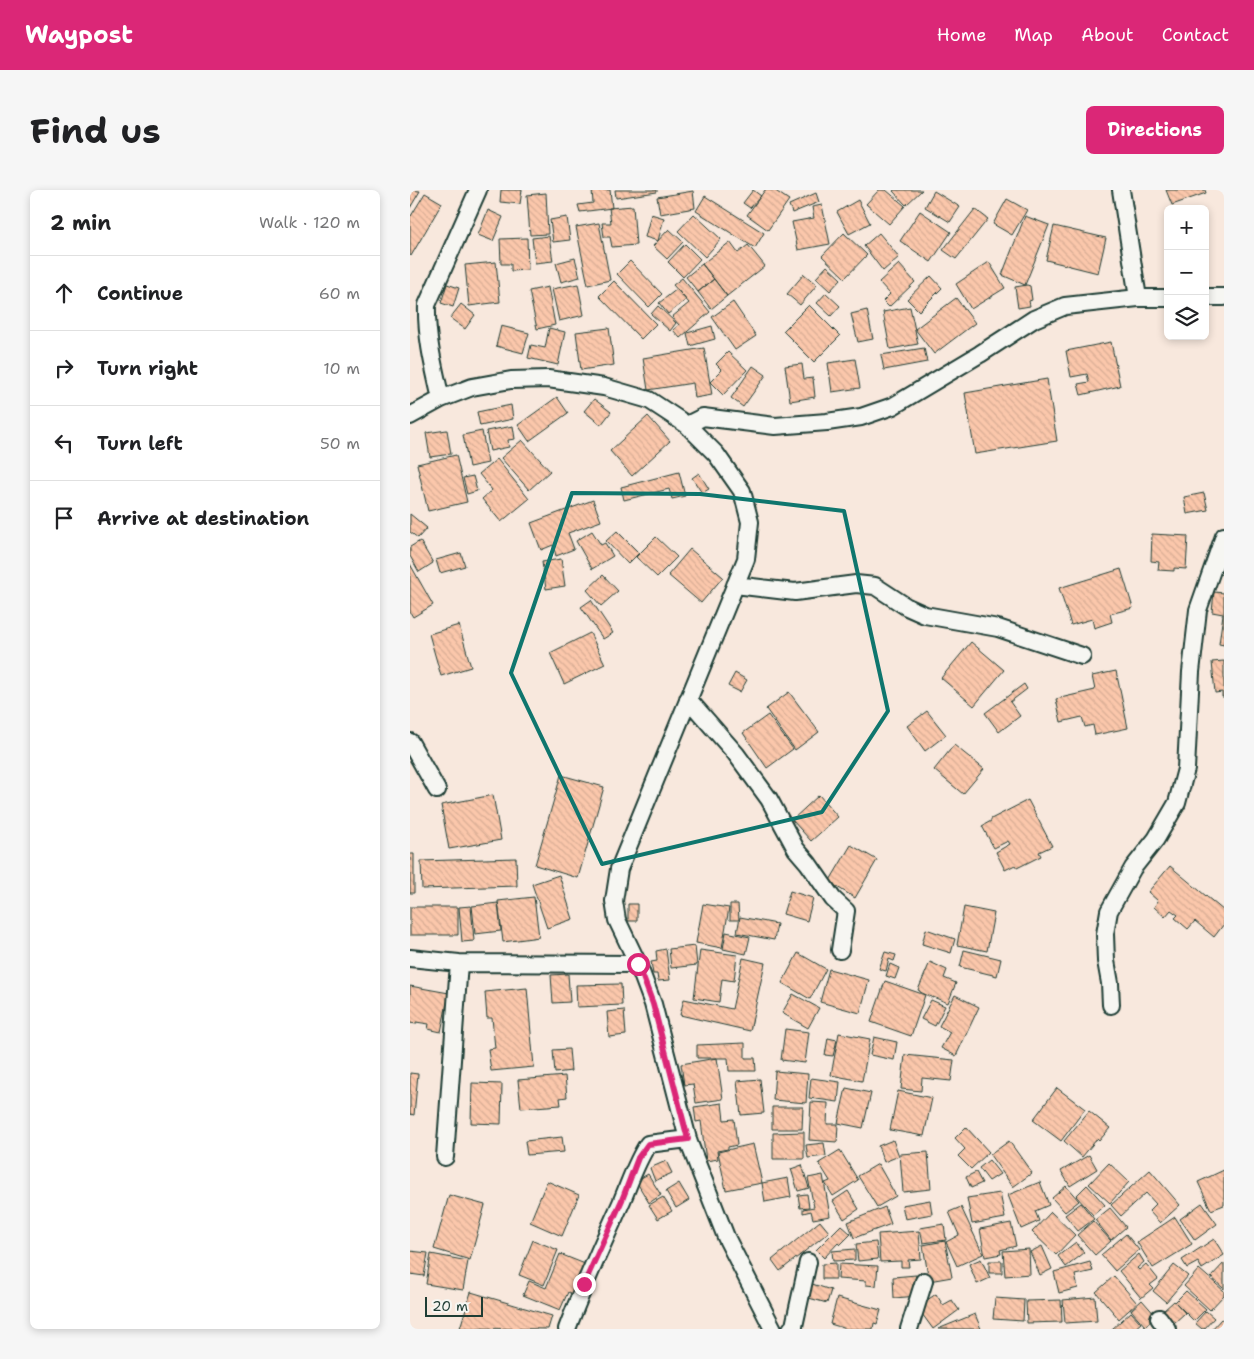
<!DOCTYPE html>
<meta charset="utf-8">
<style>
body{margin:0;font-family:"Shantell Sans",sans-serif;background:#f6f6f6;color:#202124}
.controls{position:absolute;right:15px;top:15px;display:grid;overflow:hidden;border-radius:8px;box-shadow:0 2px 8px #0003}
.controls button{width:45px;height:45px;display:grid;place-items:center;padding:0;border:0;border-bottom:1px solid #e0e0e0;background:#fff;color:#202124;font:25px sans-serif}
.scale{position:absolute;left:15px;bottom:12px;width:58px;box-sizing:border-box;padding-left:5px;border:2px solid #1f3d34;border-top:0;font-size:14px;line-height:18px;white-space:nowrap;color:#1f3d34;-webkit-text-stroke:4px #f6f6f2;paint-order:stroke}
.stop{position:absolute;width:15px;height:15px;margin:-11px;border:4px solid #db2777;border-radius:50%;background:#fff}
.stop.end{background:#db2777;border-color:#fff;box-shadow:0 1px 5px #0008}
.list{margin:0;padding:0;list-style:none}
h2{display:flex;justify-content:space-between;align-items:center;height:65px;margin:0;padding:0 20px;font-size:21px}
h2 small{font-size:16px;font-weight:400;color:#757577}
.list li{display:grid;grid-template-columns:32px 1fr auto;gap:15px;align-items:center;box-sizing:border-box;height:75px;padding:0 20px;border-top:1px solid #e0e0e0}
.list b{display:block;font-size:19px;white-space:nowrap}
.list em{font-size:16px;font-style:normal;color:#757577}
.icon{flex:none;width:28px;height:28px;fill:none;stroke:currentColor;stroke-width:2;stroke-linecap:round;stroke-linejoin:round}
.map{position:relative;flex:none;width:814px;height:1139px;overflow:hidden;border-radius:8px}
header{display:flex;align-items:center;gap:30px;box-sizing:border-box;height:70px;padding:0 25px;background:#db2777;color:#fff}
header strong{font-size:24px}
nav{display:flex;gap:28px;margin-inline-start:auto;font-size:18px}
.intro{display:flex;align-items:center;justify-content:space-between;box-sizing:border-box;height:120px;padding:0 30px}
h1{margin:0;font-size:35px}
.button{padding:12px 22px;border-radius:8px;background:#db2777;color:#fff;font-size:18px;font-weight:700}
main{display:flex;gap:30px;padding:0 30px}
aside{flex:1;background:#fff;border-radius:8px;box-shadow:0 2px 8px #0003}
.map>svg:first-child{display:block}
.building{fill:url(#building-back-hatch);stroke:#1f3d34}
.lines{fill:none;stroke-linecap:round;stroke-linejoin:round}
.street-casing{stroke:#1f3d34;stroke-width:20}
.street{stroke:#f6f6f2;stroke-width:16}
.route{stroke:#db2777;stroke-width:6}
.marked{fill:none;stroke:#0f766e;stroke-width:4;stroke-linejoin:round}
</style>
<header>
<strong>Waypost</strong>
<nav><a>Home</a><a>Map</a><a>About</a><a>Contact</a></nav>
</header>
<div class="intro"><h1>Find us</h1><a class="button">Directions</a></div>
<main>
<aside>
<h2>2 min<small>Walk · 120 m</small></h2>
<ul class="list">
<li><svg class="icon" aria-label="ahead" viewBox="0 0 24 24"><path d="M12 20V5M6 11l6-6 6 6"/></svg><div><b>Continue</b></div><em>60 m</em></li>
<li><svg class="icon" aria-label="right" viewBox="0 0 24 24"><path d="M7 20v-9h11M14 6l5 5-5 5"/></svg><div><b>Turn right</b></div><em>10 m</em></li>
<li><svg class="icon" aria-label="left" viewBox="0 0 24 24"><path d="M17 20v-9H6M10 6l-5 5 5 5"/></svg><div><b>Turn left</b></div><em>50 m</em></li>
<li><svg class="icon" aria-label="arrive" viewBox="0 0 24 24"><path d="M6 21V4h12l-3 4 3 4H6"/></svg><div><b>Arrive at destination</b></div></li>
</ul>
</aside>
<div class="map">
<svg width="814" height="1139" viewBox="0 0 814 1139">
<defs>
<pattern id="building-back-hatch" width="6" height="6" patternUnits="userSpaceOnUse" patternTransform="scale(1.25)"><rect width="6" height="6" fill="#fbc7ab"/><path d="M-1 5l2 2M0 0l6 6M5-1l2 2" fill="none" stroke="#d7ac94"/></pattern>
</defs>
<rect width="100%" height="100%" fill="#f8e8dd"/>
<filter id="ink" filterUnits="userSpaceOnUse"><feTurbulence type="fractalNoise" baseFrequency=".02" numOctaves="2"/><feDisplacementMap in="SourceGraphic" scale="10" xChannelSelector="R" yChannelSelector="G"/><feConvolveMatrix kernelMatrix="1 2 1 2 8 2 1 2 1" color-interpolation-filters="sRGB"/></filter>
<g filter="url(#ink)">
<path class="building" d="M0 0 10 1 0 18Z
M91 0H112L110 14 90 12Z
M182 0H200L202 18 170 22 168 15 183 13Z
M205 0H247V2L206 8Z
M343 0 351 6 340 18 333 13Z
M355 0H364L379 10 358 40 337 25Z
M469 0H476L495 16 479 34 456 14Z
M484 0H512L496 15 483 1Z
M756 0H795L796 3 762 15Z
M283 1 285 18 250 24 247 7Z
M524 1 550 17 540 32 515 17Z
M15 3 32 13 1 66 0 65V25L1 26Z
M136 3 138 44 120 45 117 5Z
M406 3 409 12 382 23 379 15Z
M295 6 354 43 345 58 286 21Z
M597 9 617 20 602 45 583 34Z
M448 10 460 33 439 44 427 22Z
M412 15 420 54 388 60 382 32 404 28 402 17Z
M223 16 226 55 202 57 200 47H194L192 33H201L199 18Z
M565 19 578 29 546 69 533 60Z
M78 20 93 27 83 51 68 45Z
M510 21 541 42 521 72 490 51Z
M241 24 254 28 248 51 235 47Z
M284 24 311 49 295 67 268 41Z
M615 26 639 35 615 95 592 85Z
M157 27 160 50 143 52 140 30Z
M189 33 200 90 178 95 166 37Z
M644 36 696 48 688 83 636 70Z
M259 39 273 52 257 69 243 56Z
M434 43 457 65 435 88 412 66Z
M469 43 489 67 473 81 454 56Z
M139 46 143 71 125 73 122 48Z
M117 48 118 80 101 81V74H91L90 49Z
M320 52 328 63 338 55 355 76 317 106 292 74Z
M275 54 290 69 273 87 258 72Z
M165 68 170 87 151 92 146 73Z
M220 71 252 104 239 117 207 84Z
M86 72 90 112 59 116 55 75Z
M579 72 595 98 561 119 546 94Z
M292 74 304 89 288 102 276 87Z
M489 74 505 92 479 117 473 111 480 104 469 92Z
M417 76 431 89 420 101 406 88Z
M394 84 407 95 390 115 377 104Z
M521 86 532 98 509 121 497 109Z
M272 88 300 122 270 148 263 140 269 135 262 127 279 113 263 95Z
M304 89 317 106 301 119 288 102Z
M204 91 246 134 231 149 189 106Z
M37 94 49 98 43 117 31 113Z
M168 94 174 125 149 131 142 99Z
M617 95 620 96 622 110 619 111 620 116 608 118 605 97Z
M138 97 145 135 127 139 119 101Z
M267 99 276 110 258 124 249 113Z
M416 103 430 116 421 126 407 113Z
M546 108 565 133 524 164 505 139Z
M323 112 346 146 325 160 302 127Z
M51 114 65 125 55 139 40 128Z
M399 115 430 146 404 172 373 141Z
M248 116 266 133 260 141 241 124Z
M500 117 508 154 480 159 473 122Z
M457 120 463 149 448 152 441 124Z
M91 136 119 143 113 163 86 156Z
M302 136 305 149 280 156 277 143Z
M139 138 155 142 148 175 118 168 121 155 135 158Z
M199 138 204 175 171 180 166 142Z
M701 152 710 196 671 205 668 194 679 192 677 184 661 187 656 161Z
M294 158 302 205 285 208 283 193 238 200 233 168Z
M514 158 517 172 474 180 471 165Z
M318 162 337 180 313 205 300 192 312 180 306 174Z
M445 169 450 198 422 202 418 173Z
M392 174 394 189 403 188 405 207 380 211 375 176Z
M343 176 356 185 333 217 321 208Z
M637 189 647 251 565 264 555 203Z
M147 207 158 223 119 251 108 235Z
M184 209 201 222 191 235 174 221Z
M101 215 103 229 70 236 67 222Z
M238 226 260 251 222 286 200 261Z
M103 236 105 249 98 250 99 257 80 261 76 241Z
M37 240 41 264 20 267 16 243Z
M72 241 78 273 59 277 53 245Z
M112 250 140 281 119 300 91 268Z
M46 265 57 312 18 321 7 274Z
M87 269 119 309 91 332 72 309 82 300 69 284Z
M269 282 275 306 262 309 259 299 214 310 211 297Z
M289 283 299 299 292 303 282 288Z
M63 286 67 301 57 304 53 288Z
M794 303 798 320 777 324 774 307Z
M183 310 191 331 158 343 164 359 146 366 143 355 131 360 121 333Z
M0 324 17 338 8 348 0 342Z
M182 341 191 355 195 353 203 366 182 379 166 351Z
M207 341 229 363 218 374 196 351Z
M742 344 778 346 776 379 764 378V381L748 380 749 372 741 371Z
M246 347 267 367 247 387 226 367Z
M10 351 23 373 9 382 0 366V357Z
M280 359 313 387 291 413 258 385Z
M51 363 55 376 30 383 26 370Z
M151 369 155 396 136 399 132 372Z
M0 374 23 415 3 427 0 422Z
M711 379 723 418 700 424 702 432 684 438 682 429 661 435 649 398Z
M193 385 208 401 191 416 177 400Z
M804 402 814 403V455L809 454 813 424 802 422Z
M181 410 203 443 193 449 171 417Z
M49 435 61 477 31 486 19 444Z
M180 443 195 474 154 494 140 463Z
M561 452 594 480 564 516 531 488Z
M814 471V507H812V502L805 503 802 472Z
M706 481 718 538 685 545 683 535 675 537 672 527 651 532 646 509 685 500 682 486Z
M325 483 337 490 330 502 318 496Z
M614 494 617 499 600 512 610 526 589 542 575 523Z
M379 502 409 542 385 560 356 519Z
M517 521 536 545 515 561 497 536Z
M358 525 383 559 357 578 333 543Z
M544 555 574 579 553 604 524 580Z
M151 585 194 597 168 688 125 675Z
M83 605 91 650 39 659 31 615Z
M409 605 428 627 401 651 382 630Z
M618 610 642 656 629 662 631 666 607 678 605 675 595 680 586 662 600 654 598 651 584 658 572 636 581 631V629Z
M441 655 467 670 445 708 419 692Z
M0 664H4V703H0Z
M106 668 107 696 12 699 11 671Z
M760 676 814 721V734L804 747 785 731 778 739 765 728 768 725 761 720 755 727 744 717 748 711 738 702Z
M149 685 163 729 137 738 122 694Z
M380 701 403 708 397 731 373 724Z
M124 707 129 747 93 752 88 711Z
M88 713 91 741 65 744 62 716Z
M218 714H227V731H218Z
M293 714 319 718 312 758 286 753Z
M320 714H328L329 730H320Z
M61 716 64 751 52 752 49 717Z
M0 717H48V745H0Z
M554 717 584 723 577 761 547 755Z
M330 727 367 734 364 750 327 743Z
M516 739 545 749 541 763 512 754Z
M316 742 340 747 336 764 313 759Z
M285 756 287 775 261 778 259 759Z
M256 759 260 790 248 791 247 784H243L241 772 247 771 246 761Z
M290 760 327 765 324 791 312 789 309 812 284 808Z
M554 760 591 769 587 786 550 777Z
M475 762 486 765 484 771 479 769 476 781 469 779Z
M388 763 416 779 400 809 372 793Z
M333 768 355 773 340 841 270 825 274 809 322 819Z
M520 772 537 780 534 788 546 793 538 813 523 807V808L510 802V801L508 800Z
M480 774 489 778 485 789 476 786Z
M419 779 459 790 450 823 410 812Z
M158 784 160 812 143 813 141 785Z
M475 791 515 805 501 846 461 832Z
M211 794 212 815 167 817 166 795Z
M0 796 39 803 31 842 18 839 19 834 6 832V834L0 833Z
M117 798 124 877 81 881 78 859 85 858 82 828H77L75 802Z
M383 804 409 818 398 838 372 823Z
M545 805 569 817 546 866 531 858 540 842 529 836Z
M521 810 535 816 525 836 511 829Z
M214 820 216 845 199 847 197 822Z
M375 839 399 842 395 873 371 870Z
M429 843 460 849 452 891 421 885Z
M464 847 487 852 484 870 460 865Z
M418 848 427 850 423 866 415 865Z
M335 853V868H345L346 881H319L318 868H287V855Z
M159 859 161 881 145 883 143 860Z
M495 865 544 870 541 891 512 888 511 901 491 899Z
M307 868 313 909 286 913 283 894 274 895 271 874Z
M365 881 398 884 396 913 363 910Z
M0 883 8 884 4 925 0 924Z
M155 886 157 907 150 908 151 915 111 918 108 890Z
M401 888 430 892 428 912 399 908Z
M350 889 354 923 331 925 327 891Z
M62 893 92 894 91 934 61 933Z
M436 898 461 903 453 938 428 933Z
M647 898 675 919 651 951 623 930Z
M488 901 522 908 514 946 480 940Z
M401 912 418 913 417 934H428L427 952 399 950Z
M312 913 314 930 324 929 327 955 318 957V959L307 961 308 969 296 971 291 931 286 932 284 917Z
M362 917H393L392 939H362Z
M679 921 700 938 689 951 687 949 672 967 654 951Z
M556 937 579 962 561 979 548 966 555 959 545 948Z
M394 942V969H363V943Z
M152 947 154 962 117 965 115 951Z
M483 950 489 966 474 972 468 956Z
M599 951 622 983 603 997 580 965Z
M414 953 416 966 398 968 396 955Z
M343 954 352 993 316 1000 308 962Z
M430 960 448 990 423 1006 415 993 420 991 409 973Z
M518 962 521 999 493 1002 490 964Z
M679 965 687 979 660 996 651 981Z
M579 970 590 984 579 991 569 978Z
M256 971 262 983 245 991 240 978Z
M699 973 719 992 700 1013 679 994Z
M468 974 486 1006 467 1017 448 986Z
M392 975 399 998 388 1001 381 979Z
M740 980 770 1015 750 1033 739 1021 746 1014 736 1003 711 1026 701 1015Z
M814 980V1015L801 1020 788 992Z
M566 982 572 993 561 998 556 987Z
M238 984 251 1005 239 1013 226 991Z
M413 985 420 1026 403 1029 401 1021 393 1023V1019L404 1017 398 988Z
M378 988 381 1007 355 1012 352 993Z
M137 991 169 1005 152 1046 120 1032Z
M630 992 639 1015 625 1021 629 1031 611 1039 598 1005Z
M269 993 279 1010 266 1018 256 1001Z
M677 995 695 1015 683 1025 666 1006Z
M656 996 669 1011 655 1022 642 1008Z
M438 1001 449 1019 434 1029 423 1011Z
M590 1003 595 1028 562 1034 557 1008Z
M397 1004 399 1017 390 1018 388 1005Z
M39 1005 75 1015 60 1070 24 1059Z
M253 1007 262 1021 248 1029 239 1015Z
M520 1010 522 1024 495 1029 492 1015Z
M671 1013 684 1029 668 1041 655 1025Z
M792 1013 807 1034 785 1050 770 1029Z
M475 1017 481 1034 444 1048 438 1032Z
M551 1017 573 1064 547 1076 536 1052 549 1045 539 1022Z
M700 1018 716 1037 701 1050 685 1030Z
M641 1022 665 1045 646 1065 622 1042Z
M765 1027 782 1054 743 1078 727 1052Z
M410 1031 419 1042 370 1081 362 1070Z
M683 1031 701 1051 685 1065 667 1045Z
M601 1033 606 1056 590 1060 591 1064 575 1067 570 1039Z
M534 1034 536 1050 513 1053 510 1038Z
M431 1035 441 1044 430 1055 428 1053 414 1068 406 1060Z
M509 1041 511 1069 498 1070 499 1077H491V1071L470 1072 468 1044Z
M716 1044 729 1060 705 1081 691 1065Z
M804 1049 814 1065 792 1079 788 1072 777 1078 772 1070Z
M123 1050 148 1060 134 1095 109 1085Z
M535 1051 542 1087 519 1091 513 1055Z
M466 1052 468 1069 448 1071 446 1054Z
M666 1052 674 1063 656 1077 648 1066Z
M632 1056 642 1079 630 1085 620 1062Z
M445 1059V1070L423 1071 422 1061Z
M619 1059 620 1084 595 1086 593 1061Z
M0 1061 18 1063 14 1086 0 1084Z
M21 1064 58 1071 53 1100 16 1094Z
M150 1064 175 1074 162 1104 158 1102 150 1120 113 1105 119 1091 136 1098Z
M729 1064 734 1072 727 1078 729 1080 736 1074 748 1089 740 1095 743 1098 731 1108 709 1081Z
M571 1069 580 1088 567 1094 559 1074Z
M579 1071H592V1083H579Z
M680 1072 683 1081 665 1085 668 1098 649 1103 644 1082Z
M426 1073V1089H412V1074Z
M814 1073V1099L801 1087Z
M429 1074 468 1076 466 1096 456 1095V1091L428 1089Z
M764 1075 778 1086 756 1112 743 1101Z
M789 1079 814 1101V1105L800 1120 774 1096Z
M506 1085 508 1106 484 1108 483 1087Z
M704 1086 727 1113 709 1129 686 1102Z
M399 1093 421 1100 417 1113 395 1107Z
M776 1101 796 1119 784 1131 765 1112Z
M61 1102 142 1126 138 1139 50 1138Z
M526 1104 533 1115 542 1110 549 1120 523 1139 507 1117Z
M685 1107 687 1131 655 1133 653 1110Z
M427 1108 471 1120 467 1134 464 1133 463 1139H437L420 1134Z
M585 1108 614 1110 613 1131 583 1129Z
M651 1110 652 1132 617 1133 616 1111Z
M732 1110 746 1126 735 1136 721 1120Z
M764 1111 775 1123 764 1133 753 1121Z
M796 1121 804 1128 794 1139H792L785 1133Z
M721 1122 731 1133 724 1139H702Z
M565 1124 571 1139H528Z
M811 1129 814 1131V1139H802Z"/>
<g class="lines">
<g class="street-casing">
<path id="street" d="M711 0 728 108
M795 107H814
M31 209C24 178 16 147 17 115L68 0
M0 226 31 209 62 197 101 190 138 189 194 197 239 210 277 235 306 264 332 301 340 332 336 369 209 679 204 711 207 730 228 774 243 814 279 953 316 1047 363 1139
M277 235 293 227 365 236 417 232 451 227 483 216 570 164 624 129 655 116 728 108H758
M325 395 385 402 446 394 465 396 497 417 515 425 588 438 672 466
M278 509 326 564 359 609 386 659 398 673 423 709 436 721 430 760
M0 552 27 600
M0 768 49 773 228 774
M701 815 700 793 696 771 695 744 699 721 723 678 746 649 767 613 776 579 781 482 788 420 814 346
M35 967 49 773
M749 1128 757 1139
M157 1139C173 1096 192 1055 211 1013 220 992 226 972 238 954L278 949
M381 1139 384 1136 398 1072
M499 1139 514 1091"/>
</g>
<use href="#street" class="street"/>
</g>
</g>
<g class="lines" filter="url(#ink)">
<path class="route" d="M174 1094 212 1010 228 968 238 954 278 949 243 814 228 774"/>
</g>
<path class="marked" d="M162 303 290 304 434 321 478 521 412 622 192 674 101 483Z"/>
</svg>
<div class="controls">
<button>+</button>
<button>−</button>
<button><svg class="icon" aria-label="layers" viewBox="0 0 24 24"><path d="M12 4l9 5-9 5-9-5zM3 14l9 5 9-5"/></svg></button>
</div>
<div class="scale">20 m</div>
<div class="stop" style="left:228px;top:774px"></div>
<div class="stop end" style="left:174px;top:1094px"></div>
</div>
</main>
